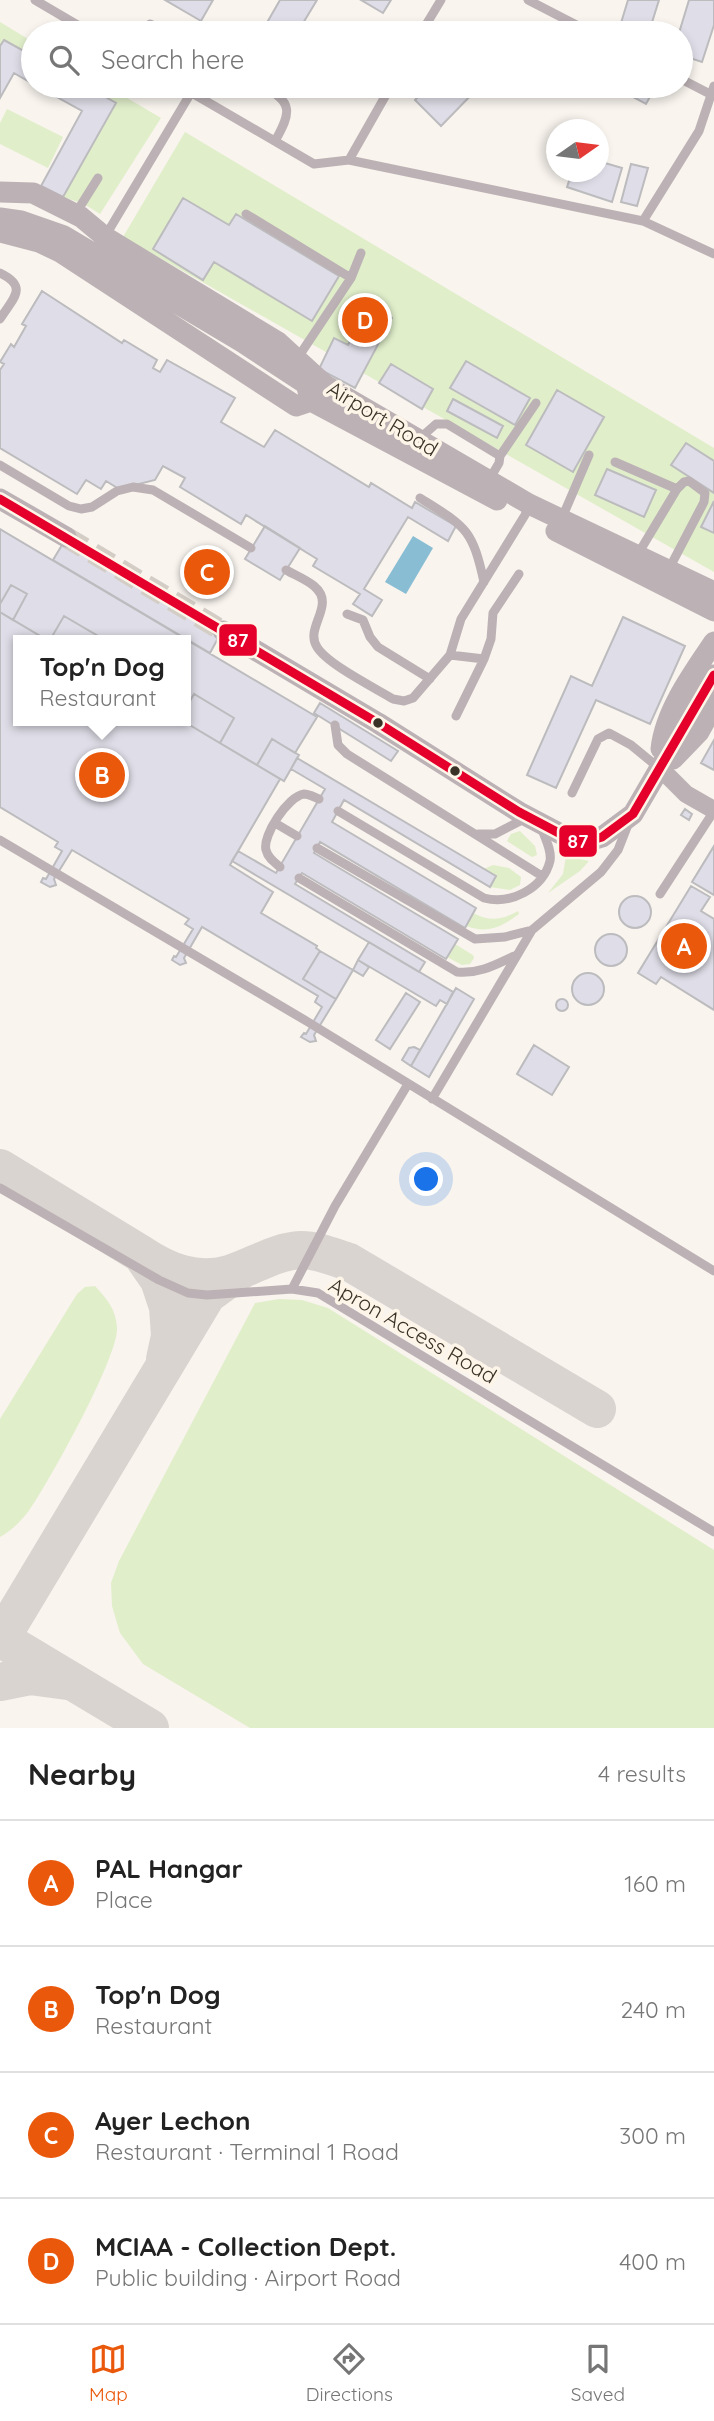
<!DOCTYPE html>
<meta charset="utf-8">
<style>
body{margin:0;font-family:Quicksand,sans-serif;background:#f6f6f6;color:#222}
.compass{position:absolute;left:546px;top:119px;width:63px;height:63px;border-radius:50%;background:#fff;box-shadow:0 4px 10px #0003;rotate:76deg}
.you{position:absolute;left:427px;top:1180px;width:24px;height:24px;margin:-18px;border:5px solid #fff;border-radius:50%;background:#1a73e8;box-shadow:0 0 0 10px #1a73e833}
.badge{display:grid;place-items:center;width:46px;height:46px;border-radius:50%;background:#ea580c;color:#fff;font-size:23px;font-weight:700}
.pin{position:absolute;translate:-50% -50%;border:4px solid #fff;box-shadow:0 2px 7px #0006}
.popup{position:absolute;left:13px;top:635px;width:178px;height:91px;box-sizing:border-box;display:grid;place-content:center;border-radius:0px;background:#fff;filter:drop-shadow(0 2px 5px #0005);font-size:23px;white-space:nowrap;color:#767676}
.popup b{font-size:26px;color:#222}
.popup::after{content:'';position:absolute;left:50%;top:100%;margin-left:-14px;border:14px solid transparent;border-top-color:#fff}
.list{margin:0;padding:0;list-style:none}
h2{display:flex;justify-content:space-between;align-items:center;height:91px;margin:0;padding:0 28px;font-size:30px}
h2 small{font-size:23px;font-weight:400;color:#767676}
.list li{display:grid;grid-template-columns:46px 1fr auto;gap:21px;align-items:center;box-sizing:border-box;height:126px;padding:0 28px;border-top:2px solid #e0e0e0}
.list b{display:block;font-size:26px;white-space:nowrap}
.list p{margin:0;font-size:23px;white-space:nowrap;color:#767676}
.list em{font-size:23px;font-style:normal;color:#767676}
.icon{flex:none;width:38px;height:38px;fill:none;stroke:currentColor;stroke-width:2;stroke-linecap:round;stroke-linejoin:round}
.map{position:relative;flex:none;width:714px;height:1728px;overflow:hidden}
.search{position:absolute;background:#fff;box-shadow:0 4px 10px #0003;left:21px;right:21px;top:21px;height:77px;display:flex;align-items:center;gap:18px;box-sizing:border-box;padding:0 24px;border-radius:38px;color:#767676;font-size:26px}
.sheet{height:595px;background:#fff}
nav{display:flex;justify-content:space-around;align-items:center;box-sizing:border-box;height:98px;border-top:2px solid #e0e0e0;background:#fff;font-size:19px;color:#767676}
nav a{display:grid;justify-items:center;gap:4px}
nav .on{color:#ea580c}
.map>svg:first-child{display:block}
.green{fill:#e0eeca}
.water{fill:#88bdd3}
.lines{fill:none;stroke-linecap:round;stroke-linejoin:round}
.taxiway{stroke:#dad4d0;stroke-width:38}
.building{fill:#dfdde7;stroke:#bcbbbe;stroke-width:2}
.tertiary-tunnel{stroke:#d3cdc6;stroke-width:21;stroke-dasharray:21 10;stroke-linecap:butt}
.service{stroke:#bcb2b5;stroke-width:9}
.minor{stroke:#bcb2b5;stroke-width:18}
.tertiary{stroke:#bcb2b5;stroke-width:21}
.bus-1-casing{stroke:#fef5e9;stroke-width:14}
.bus-1{stroke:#e4002b;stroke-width:9}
.bus-dot{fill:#3a3226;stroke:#fef5e9;stroke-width:2.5}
.labels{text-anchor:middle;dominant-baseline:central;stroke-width:7;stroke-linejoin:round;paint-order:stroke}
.street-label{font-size:21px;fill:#3a3226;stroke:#fef5e9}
.line-badge{stroke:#fef5e9;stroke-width:2.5}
.badge-label{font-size:19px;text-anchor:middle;font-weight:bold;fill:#fff}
</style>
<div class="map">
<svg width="714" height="1728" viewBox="0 0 714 1728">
<rect width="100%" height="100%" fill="#f9f4ee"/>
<path class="green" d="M0 22 33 42V56L4 40 0 46Z
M86 86H107L161 118 100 214 84 204 63 197 116 103Z
M7 109 63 137 48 168 0 144V123Z
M185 132 714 448V572L123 237Z
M520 831 535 846 537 855 532 857 507 841 511 834Z
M566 856 589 861 580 871 548 893 563 874Z
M493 865 509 868 521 877 520 885 510 890 490 887 484 869Z
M518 911 519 914C501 927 488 934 466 926L473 913C490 922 502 920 518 911Z
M455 944 473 955 474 958 470 964 462 965 447 957Z
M95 1286C107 1299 116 1309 117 1328 118 1358 48 1484 28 1512 20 1522 11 1531 0 1537V1419L77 1294 85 1287Z
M279 1299 302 1300 328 1308 714 1550V1728H250L143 1664 120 1633 112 1606 111 1583 119 1561 255 1303Z"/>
<path class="water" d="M413 536 433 548 406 594 385 582Z"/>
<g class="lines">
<path class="taxiway" d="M0 1168 141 1254 159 1280 168 1307 170 1336 165 1359
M141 1254C168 1272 196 1283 229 1274 253 1267 275 1251 301 1250 318 1250 333 1257 349 1262L597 1409
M0 1638 150 1728
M0 1640 207 1295 240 1271
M0 1682 30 1676 67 1681"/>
</g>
<path class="building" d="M165 0H213L201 21Z
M280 0H317L297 33H261Z
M361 0H391L383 13Z
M628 0H659L649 32 621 23Z
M689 0H714V25L702 62 681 55V33H679Z
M486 26 493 33H479Z
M4 40 33 56V84L14 73 0 98V46Z
M37 86H86L116 103 63 197 41 186 82 111Z
M428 86H480L441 126 415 100Z
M613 86H640L652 93 646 104Z
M598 161 622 168 612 202 567 187 572 172H598Z
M631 164 648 168 637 206 621 202Z
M183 198 229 225 236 214 339 276 312 321 214 262 203 280 153 249Z
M42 291 122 343 124 340 157 360 153 368 160 372 167 360 235 398 221 422 264 447 275 430 369 487 371 483 412 508 415 502 456 526 448 541 408 517 364 589 382 600 372 616 353 604 360 594 313 566 317 559 246 515 241 524 180 487 185 478 163 466 155 480 119 489 106 481 101 489 86 480 77 494 0 448V370L4 364 0 362 11 344 14 347 26 326 22 324Z
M368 305 392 318 355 388 319 369 334 338 348 345Z
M466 361 530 398 515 425 450 388Z
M391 364 433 389 422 409 379 383Z
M557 390 604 417 573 472 526 445Z
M453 399 503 426 497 438 447 411Z
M686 443 714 461V493L671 465Z
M607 469 656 490 644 517 595 495Z
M714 501V533L701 527Z
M265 526 300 548 280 580 245 559Z
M0 529 317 717 295 753 272 739 257 765 220 743 234 718 194 694 186 708V640H105L64 616 50 640H47L13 620 27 594 11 585 0 604Z
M68 535 224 627 210 653 53 560Z
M11 585 27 594 13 620 0 612V604Z
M0 612 47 640H18V721H183L280 779 230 865 273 892 261 913 317 946 316 948 320 951 303 979 336 999 314 1035 316 1041 310 1042 301 1037 304 1033 306 1034 322 1007 315 1002 318 996 202 927 184 958 186 963 180 965 172 960 174 956 176 957 193 929 185 924 189 919 72 850 54 879 56 885 50 887 41 882 43 878 46 879 62 851 55 847 58 842 0 807Z
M64 616 105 640H50Z
M623 617 685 646 650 724 596 700 556 788 527 775 571 676 592 686Z
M194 694 234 718 220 743 183 721H186V708Z
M320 703 398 751 391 761 314 713Z
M272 739 299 755 284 781 257 765Z
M714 740V770L701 763Z
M297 758 496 876 490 887 344 800 332 822 476 908 465 928 320 842 314 853 458 939 446 959 302 873 295 884 425 962 419 972 232 861 238 851 276 873 325 789 291 769Z
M685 809 692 814 689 820 681 815Z
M714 846V895L692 882Z
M691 886 710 897 701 911 714 919V1010L661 977 656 984 638 973Z
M619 912a16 16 0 1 1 32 0a16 16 0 1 1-32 0Z
M595 950a16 16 0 1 1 32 0a16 16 0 1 1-32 0Z
M369 942 453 992 447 1004 440 1000 436 1006 358 960Z
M320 951 353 970 336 999 303 979Z
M358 960 369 967 363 976 353 970Z
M572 989a16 16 0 1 1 32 0a16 16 0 1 1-32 0Z
M456 988 474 999 429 1077 411 1066Z
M406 993 420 1002 390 1049 376 1040Z
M556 1005a6 6 0 1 1 12 0a6 6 0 1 1-12 0Z
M534 1045 569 1067 552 1095 517 1074Z
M414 1047 420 1050 411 1066 402 1060 409 1048Z"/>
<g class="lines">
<path class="tertiary-tunnel" d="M66 537 223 631"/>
<path class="service" d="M35 0 91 33
M528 0 592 33
M150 24 166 33
M421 33 441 0
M681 79 710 94
M180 86 314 164 349 160 391 86
M262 86C294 102 291 113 275 141
M349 160 643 221 714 254
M76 213 98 178
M246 214 351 278
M643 221 699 131 714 86
M106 235 195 86
M0 273C29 287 13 298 0 319
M297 359 351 278 361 253
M419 439 436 424H447L500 456
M615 462 677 489 638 554
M0 465 69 506 81 509 92 507 117 491 133 487 153 490 251 548
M489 480 499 463 500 456 536 403
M420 498C466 527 472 528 484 582
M562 518 589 455
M669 569 704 502 705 493 689 481 684 482 677 489
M286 570C295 575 307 580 314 586 337 605 304 627 317 647 327 664 375 688 393 699L404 701 413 698 450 655 461 619 525 515 529 505
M347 614 363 620 370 637 378 647 430 679
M450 655 484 659 491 639 493 613 519 574
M456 716 484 659
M335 725 338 745 347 754 542 876
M572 793 598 739 609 733 631 745 659 768
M338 811 484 898C510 905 543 889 550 861 552 850 545 839 542 829
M275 823 297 836
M478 834H495L526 818
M0 840 308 1022 714 1271
M317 848 475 939 505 937 532 930
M280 867C274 862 268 858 266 850 262 836 288 796 304 794 309 794 314 797 319 799
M299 878 457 972C479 974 495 965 514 956
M660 894 714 811
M432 1099 532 930 601 872 618 850 629 822
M0 1188 159 1280 188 1293 207 1295 292 1289 318 1293 714 1532
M292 1289 335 1206 408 1084"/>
<path class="minor" d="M661 769 686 794 714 810"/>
<path class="tertiary" d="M0 192 33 193 81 217 105 237 278 342 325 385 529 504 714 592
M0 218 21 221 64 236 242 342 306 384 311 401 497 500
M0 232 39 242 60 252 296 406 311 401
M0 499 66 537
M556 531 714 611
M223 631 378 723 519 812 574 841H589L602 837 633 814 714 675
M661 749C665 711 693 673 714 642
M673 759 699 732 714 705"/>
<g class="bus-1-casing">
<path id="bus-1" d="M0 499 378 723 519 812 574 841H589L602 837 633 814 714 675"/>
</g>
<use href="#bus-1" class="bus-1"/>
</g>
<g class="bus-dot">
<circle cx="378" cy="723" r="6"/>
<circle cx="455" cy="771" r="6"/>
</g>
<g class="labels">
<g class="street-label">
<text transform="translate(383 418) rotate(31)">Airport Road</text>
<text transform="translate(413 1330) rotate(30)">Apron Access Road</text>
</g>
</g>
<g class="line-badge">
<rect x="218" y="623" width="40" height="34" rx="7" fill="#e4002b"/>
<rect x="558" y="824" width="40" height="34" rx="7" fill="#e4002b"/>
</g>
<g class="badge-label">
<text x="238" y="647">87</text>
<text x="578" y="848">87</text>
</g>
</svg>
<svg class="compass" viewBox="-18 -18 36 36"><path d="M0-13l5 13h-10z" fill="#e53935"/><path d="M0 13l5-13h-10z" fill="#767676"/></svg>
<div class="you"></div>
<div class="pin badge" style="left:684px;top:946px">A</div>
<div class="pin badge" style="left:102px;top:775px">B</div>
<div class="popup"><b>Top'n Dog</b>Restaurant</div>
<div class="pin badge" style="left:207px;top:572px">C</div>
<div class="pin badge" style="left:365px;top:320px">D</div>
<div class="search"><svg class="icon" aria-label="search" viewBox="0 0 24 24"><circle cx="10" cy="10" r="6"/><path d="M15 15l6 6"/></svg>Search here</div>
</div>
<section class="sheet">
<h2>Nearby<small>4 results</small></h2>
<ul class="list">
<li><span class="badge">A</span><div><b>PAL Hangar</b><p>Place</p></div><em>160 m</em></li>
<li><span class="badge">B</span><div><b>Top'n Dog</b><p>Restaurant</p></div><em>240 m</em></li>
<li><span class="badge">C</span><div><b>Ayer Lechon</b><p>Restaurant · Terminal 1 Road</p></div><em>300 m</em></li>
<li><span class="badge">D</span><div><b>MCIAA - Collection Dept.</b><p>Public building · Airport Road</p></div><em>400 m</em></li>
</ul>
</section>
<nav>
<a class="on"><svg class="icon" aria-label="map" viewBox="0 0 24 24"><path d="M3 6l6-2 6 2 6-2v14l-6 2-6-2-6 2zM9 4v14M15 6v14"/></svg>Map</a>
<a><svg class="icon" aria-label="directions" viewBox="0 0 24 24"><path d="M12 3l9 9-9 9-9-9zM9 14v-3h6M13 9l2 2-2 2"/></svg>Directions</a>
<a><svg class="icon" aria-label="saved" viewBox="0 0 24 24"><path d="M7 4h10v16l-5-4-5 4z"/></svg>Saved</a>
</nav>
